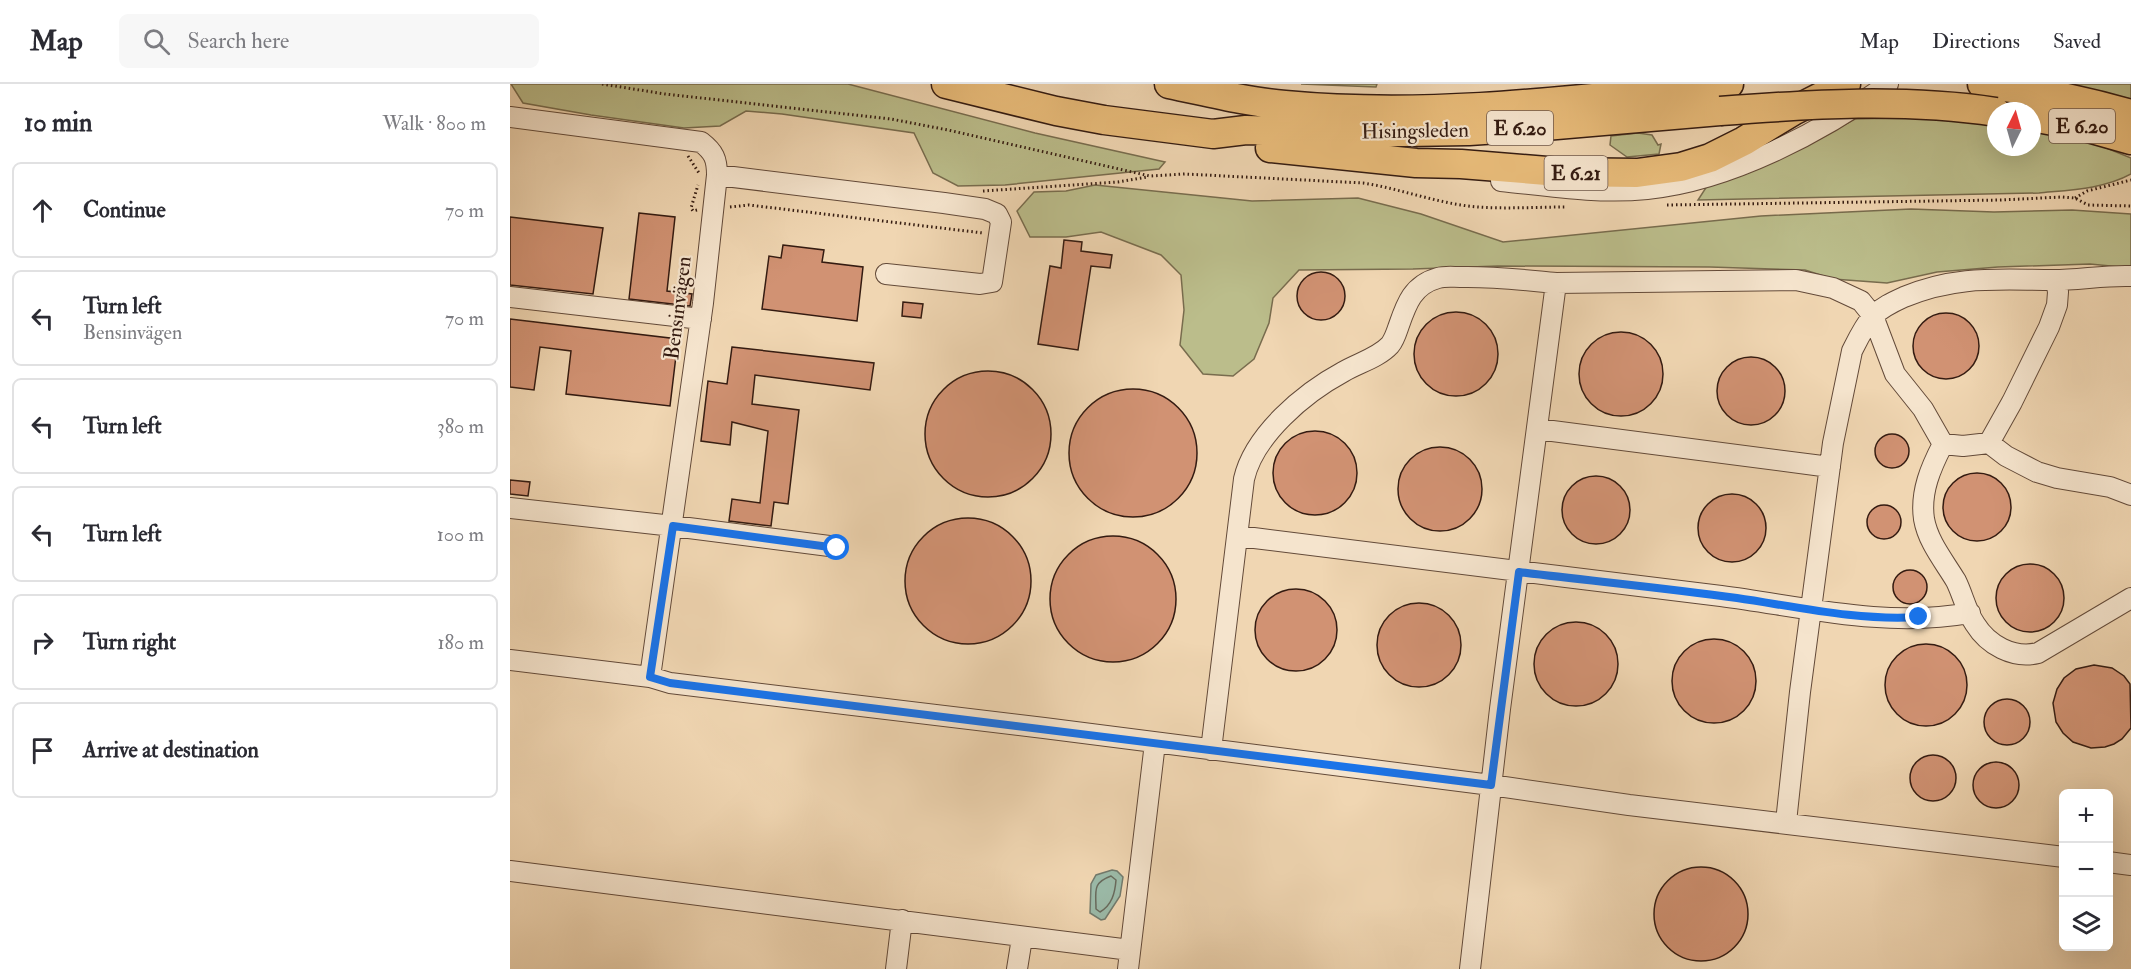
<!DOCTYPE html>
<meta charset="utf-8">
<style>
body{margin:0;font-family:"IM FELL Double Pica",serif;background:#f7f7f7;color:#2b2b33}
.controls{position:absolute;right:18px;bottom:18px;display:grid;overflow:hidden;border-radius:9px;box-shadow:0 6px 24px #0002}
.controls button{width:54px;height:54px;display:grid;place-items:center;padding:0;border:0;border-bottom:2px solid #e1e1e2;background:#fff;color:#2b2b33;font:30px sans-serif}
.compass{position:absolute;left:1477px;top:18px;width:54px;height:54px;border-radius:50%;background:#fff;box-shadow:0 6px 24px #0002;rotate:5deg}
.stop{position:absolute;width:18px;height:18px;margin:-14px;border:4px solid #1a73e8;border-radius:50%;background:#fff}
.stop.end{background:#1a73e8;border-color:#fff;box-shadow:0 2px 6px #0008}
.list{margin:0;padding:0;list-style:none}
h2{display:flex;justify-content:space-between;align-items:center;height:78px;margin:0;padding:0 24px;font-size:26px}
h2 small{font-size:20px;font-weight:400;color:#7c7c81}
.list li{display:grid;grid-template-columns:39px 1fr auto;gap:18px;align-items:center;box-sizing:border-box;height:96px;margin:0 12px 12px;padding:0 12px;border:2px solid #e1e1e2;border-radius:9px}
.list b{display:block;font-size:22px;white-space:nowrap}
.list p{margin:0;font-size:20px;white-space:nowrap;color:#7c7c81}
.list em{font-size:20px;font-style:normal;color:#7c7c81}
.icon{flex:none;width:33px;height:33px;fill:none;stroke:currentColor;stroke-width:2;stroke-linecap:round;stroke-linejoin:round}
.map{position:relative;flex:none;width:1621px;height:885px;overflow:hidden}
header{display:flex;align-items:center;gap:36px;box-sizing:border-box;height:84px;padding:0 30px;background:#fff;border-bottom:2px solid #e1e1e2}
header strong{font-size:28px}
nav{display:flex;gap:33px;margin-inline-start:auto;font-size:21px}
.search{width:420px;height:54px;background:#f7f7f7;display:flex;align-items:center;gap:15px;box-sizing:border-box;padding:0 21px;border-radius:9px;color:#7c7c81;font-size:22px}
main{display:flex}
aside{flex:1;background:#fff}
.map>svg:first-child{display:block}
.green{fill:#bbbd8b;stroke:#786c4e;stroke-width:1.5}
.water{fill:#9bbaa8;stroke:#727a6c;stroke-width:1.5}
.lines{fill:none;stroke-linecap:round;stroke-linejoin:round}
.shore{stroke:#686a5c;stroke-width:1.5}
.building{fill:#d19273;stroke:#341b11;stroke-width:1.5}
.minor-casing{stroke:#634a39;stroke-width:22}
.highway-casing{stroke:#341b11;stroke-width:31}
.path{stroke:#341b11;stroke-width:3;stroke-dasharray:1.5 3;stroke-linecap:butt}
.minor{stroke:#f5e4cd;stroke-width:20}
.highway{stroke:#e8bb79;stroke-width:28}
.highway-bridge-casing{stroke:#341b11;stroke-width:31;stroke-linecap:butt}
.highway-bridge{stroke:#e8bb79;stroke-width:28}
.route{stroke:#1a73e8;stroke-width:8}
.labels{text-anchor:middle;dominant-baseline:central;stroke-width:4.5;stroke-linejoin:round;paint-order:stroke}
.shield{fill:#f5e4cd;stroke:#6e5749;stroke-width:1.5}
.shield-label{font-size:20px;font-weight:bold;fill:#341b11}
.street-label{font-size:21px;fill:#341b11;stroke:#f5e4cd}
</style>
<header>
<strong>Map</strong>
<div class="search"><svg class="icon" aria-label="search" viewBox="0 0 24 24"><circle cx="10" cy="10" r="6"/><path d="M15 15l6 6"/></svg>Search here</div>
<nav><a>Map</a><a>Directions</a><a>Saved</a></nav>
</header>
<main>
<aside>
<h2>10 min<small>Walk · 800 m</small></h2>
<ul class="list">
<li><svg class="icon" aria-label="ahead" viewBox="0 0 24 24"><path d="M12 20V5M6 11l6-6 6 6"/></svg><div><b>Continue</b></div><em>70 m</em></li>
<li><svg class="icon" aria-label="left" viewBox="0 0 24 24"><path d="M17 20v-9H6M10 6l-5 5 5 5"/></svg><div><b>Turn left</b><p>Bensinvägen</p></div><em>70 m</em></li>
<li><svg class="icon" aria-label="left" viewBox="0 0 24 24"><path d="M17 20v-9H6M10 6l-5 5 5 5"/></svg><div><b>Turn left</b></div><em>380 m</em></li>
<li><svg class="icon" aria-label="left" viewBox="0 0 24 24"><path d="M17 20v-9H6M10 6l-5 5 5 5"/></svg><div><b>Turn left</b></div><em>100 m</em></li>
<li><svg class="icon" aria-label="right" viewBox="0 0 24 24"><path d="M7 20v-9h11M14 6l5 5-5 5"/></svg><div><b>Turn right</b></div><em>180 m</em></li>
<li><svg class="icon" aria-label="arrive" viewBox="0 0 24 24"><path d="M6 21V4h12l-3 4 3 4H6"/></svg><div><b>Arrive at destination</b></div></li>
</ul>
</aside>
<div class="map">
<svg width="1621" height="885" viewBox="0 0 1621 885">
<rect width="100%" height="100%" fill="#f0d6b2"/>
<filter id="stains"><feTurbulence type="fractalNoise" baseFrequency=".00333" numOctaves="4"/><feColorMatrix values="0 0 0 0 .2 0 0 0 0 .09 0 0 0 0 .02 0 0 0 .5 -.17"/></filter>
<radialGradient id="worn" r=".72"><stop offset=".6" stop-color="#630" stop-opacity="0"/><stop offset="1" stop-color="#630" stop-opacity=".3"/></radialGradient>
<path class="green" d="M1 0H338L525 49 655 78 649 85 495 101 448 102 423 89 404 49 272 30 236 27 210 42 174 44 81 31 13 19Z
M791 0H867L866 3Z
M1553 0H1621V15Z
M1386 34 1444 35 1486 40V63H1522V44L1567 52 1621 74V90C1594 105 1560 106 1529 109L1188 116 1197 102 1277 71 1345 35Z
M1128 49 1142 51 1148 61 1151 60 1149 70 1117 73 1100 61 1101 52Z
M585 101 742 117 848 114 911 130 993 158 1251 132 1401 125 1484 128 1562 126 1621 130V184L1580 180 1488 183 1427 188 1377 199 1323 195 1295 186 1200 183 988 182 903 185 789 186 763 214 759 239 744 275 723 292 693 290 670 261 674 226 671 191 651 171 591 148 556 153H520L507 127 524 108 556 107Z"/>
<path class="water" d="M602 786 607 787 613 793 610 812 595 835 591 836 580 829 581 800 586 791Z"/>
<g class="lines">
<path class="shore" d="M601 792 606 796C605 809 602 821 590 828L586 825C586 807 582 799 601 792Z"/>
</g>
<path class="building" d="M129 129 165 133 157 207 182 210 180 222 119 215Z
M0 133 93 144 83 210 0 201Z
M554 156 572 158 571 167 602 171 600 184 581 182 568 266 528 260 540 182 551 184Z
M273 161 314 166 312 178 353 183 347 237 252 225 259 172 271 174Z
M787 212a24 24 0 1 1 48 0a24 24 0 1 1-48 0Z
M393 218 413 220 411 234 392 232Z
M904 270a42 42 0 1 1 84 0a42 42 0 1 1-84 0Z
M1403 262a33 33 0 1 1 66 0a33 33 0 1 1-66 0Z
M0 235 168 255 160 322 56 310 61 267 30 263 24 306 0 303Z
M1069 290a42 42 0 1 1 84 0a42 42 0 1 1-84 0Z
M222 263 364 279 360 306 245 291 242 320 289 326 278 420 264 418 261 442 219 437 222 415 250 419 258 347 222 338 220 361 191 357 198 297 217 300Z
M1207 307a34 34 0 1 1 68 0a34 34 0 1 1-68 0Z
M415 350a63 63 0 1 1 126 0a63 63 0 1 1-126 0Z
M559 369a64 64 0 1 1 128 0a64 64 0 1 1-128 0Z
M763 389a42 42 0 1 1 84 0a42 42 0 1 1-84 0Z
M1365 367a17 17 0 1 1 34 0a17 17 0 1 1-34 0Z
M888 405a42 42 0 1 1 84 0a42 42 0 1 1-84 0Z
M1433 423a34 34 0 1 1 68 0a34 34 0 1 1-68 0Z
M1052 426a34 34 0 1 1 68 0a34 34 0 1 1-68 0Z
M0 396 20 398 18 412 0 410Z
M1188 444a34 34 0 1 1 68 0a34 34 0 1 1-68 0Z
M1357 438a17 17 0 1 1 34 0a17 17 0 1 1-34 0Z
M395 497a63 63 0 1 1 126 0a63 63 0 1 1-126 0Z
M540 515a63 63 0 1 1 126 0a63 63 0 1 1-126 0Z
M1486 514a34 34 0 1 1 68 0a34 34 0 1 1-68 0Z
M1383 503a17 17 0 1 1 34 0a17 17 0 1 1-34 0Z
M745 546a41 41 0 1 1 82 0a41 41 0 1 1-82 0Z
M867 561a42 42 0 1 1 84 0a42 42 0 1 1-84 0Z
M1024 580a42 42 0 1 1 84 0a42 42 0 1 1-84 0Z
M1162 597a42 42 0 1 1 84 0a42 42 0 1 1-84 0Z
M1375 601a41 41 0 1 1 82 0a41 41 0 1 1-82 0Z
M1584 581 1602 584 1614 592 1620 600 1621 644 1612 655 1604 660 1595 663 1581 664 1563 658 1553 649 1546 638 1543 619 1547 605 1554 594 1566 585Z
M1474 638a23 23 0 1 1 46 0a23 23 0 1 1-46 0Z
M1400 694a23 23 0 1 1 46 0a23 23 0 1 1-46 0Z
M1463 701a23 23 0 1 1 46 0a23 23 0 1 1-46 0Z
M1144 830a47 47 0 1 1 94 0a47 47 0 1 1-94 0Z"/>
<g class="lines">
<g class="minor-casing">
<path id="minor" d="M0 33 191 58C204 68 207 75 207 91L193 219 140 593
M207 91 434 119 475 125 487 130 491 138 482 198 470 200 376 190
M991 97C1039 102 1088 110 1137 105 1219 97 1312 48 1378 0
M0 213 191 235
M1027 345 1320 383
M1479 359 1502 318 1539 243 1547 221 1548 208 1546 196
M1433 360C1421 383 1410 408 1414 435 1418 458 1434 477 1446 497 1453 511 1456 527 1465 540 1478 561 1503 575 1528 569L1621 514
M0 424 163 442 327 463
M728 452C889 473 1050 492 1211 512 1295 523 1375 544 1460 529
M0 576 140 593 160 599 534 644 981 701 1119 721 1554 773
M701 666 734 395C744 351 794 309 833 288 848 279 868 274 880 261 884 256 886 250 888 244 896 221 902 201 928 194 935 192 943 193 950 193 982 192 1014 196 1046 199
M1276 738 1290 608 1323 359 1342 267C1348 255 1354 242 1363 232 1372 223 1383 218 1394 213 1447 191 1488 196 1543 196 1569 196 1595 191 1621 192
M1598 778 1621 781
M0 787 620 866
M386 885 392 836
M507 885 512 854
M618 885 645 659
M960 885 990 625 1046 199 1286 196 1323 204 1351 217 1363 232 1385 290 1413 325 1433 360 1453 362 1479 359 1496 372 1527 388 1547 394 1600 403 1621 411"/>
</g>
<g class="highway-casing">
<path id="highway" d="M436 0 546 27 594 36 703 50 736 46 827 49 959 47 1035 42 1210 27
M659 0C698 8 736 18 775 21 923 35 1072 15 1219 0
M1472 0C1523 6 1572 16 1621 30
M1522 33 1575 43 1621 56
M760 64 906 79 951 80 1049 88 1127 89 1171 83 1200 74 1234 57 1283 27 1336 0"/>
</g>
<path class="path" d="M92 0 155 10 381 35 438 46 640 92 675 90 853 99C892 105 929 120 968 123 997 125 1028 123 1057 123
M178 72 189 89
M473 107 608 98 637 93
M1565 114 1577 107 1621 96
M1157 121 1491 116 1552 113 1565 114 1578 121 1621 122
M220 123 239 121 473 149
M187 126 183 127 181 124 188 101"/>
<use href="#minor" class="minor"/>
<use href="#highway" class="highway"/>
<g class="highway-bridge-casing">
<path id="highway-bridge" d="M1210 27C1302 20 1394 14 1486 28"/>
</g>
<use href="#highway-bridge" class="highway-bridge"/>
</g>
<g class="lines">
<path class="route" d="M327 464 163 442 140 593 160 599 981 701 1009 488C1082 497 1155 504 1227 514 1288 523 1348 537 1409 533"/>
</g>
<g class="labels">
<g class="shield">
<rect x="1539" y="25" width="66" height="34" rx="4.5"/>
<rect x="977" y="27" width="66" height="34" rx="4.5"/>
<rect x="1034.5" y="72" width="63" height="34" rx="4.5"/>
</g>
<g class="shield-label">
<text x="1572" y="42">E 6.20</text>
<text x="1010" y="44">E 6.20</text>
<text x="1066" y="89">E 6.21</text>
</g>
<g class="street-label">
<text transform="translate(905 47) rotate(-1)">Hisingsleden</text>
<text transform="translate(168 224) rotate(-83)">Bensinvägen</text>
</g>
</g>
<rect width="100%" height="100%" filter="url(#stains)"/>
<rect width="100%" height="100%" fill="url(#worn)"/>
</svg>
<div class="controls">
<button>+</button>
<button>−</button>
<button><svg class="icon" aria-label="layers" viewBox="0 0 24 24"><path d="M12 4l9 5-9 5-9-5zM3 14l9 5 9-5"/></svg></button>
</div>
<svg class="compass" viewBox="-18 -18 36 36"><path d="M0-13l5 13h-10z" fill="#e53935"/><path d="M0 13l5-13h-10z" fill="#7c7c81"/></svg>
<div class="stop" style="left:327px;top:464px"></div>
<div class="stop end" style="left:1409px;top:533px"></div>
</div>
</main>
